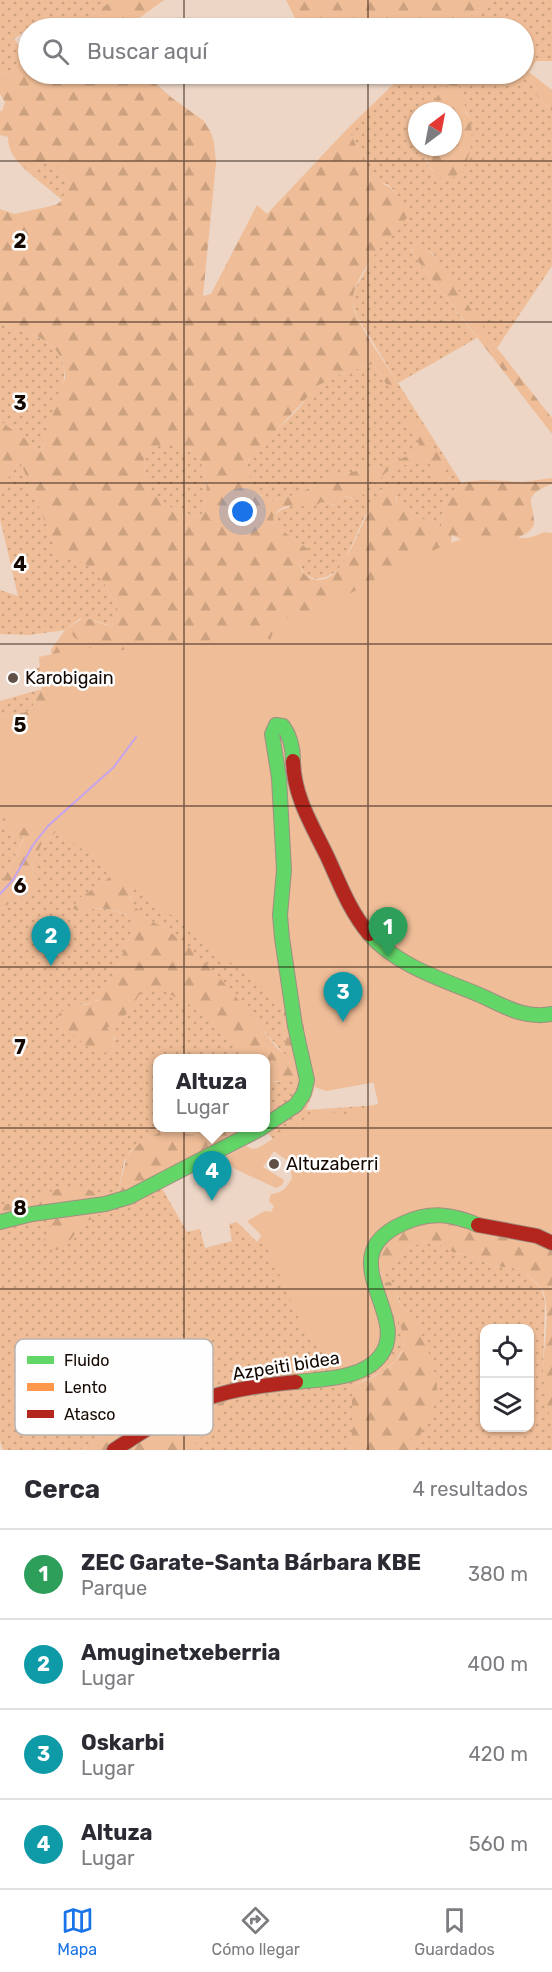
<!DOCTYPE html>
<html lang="es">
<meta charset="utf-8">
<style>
body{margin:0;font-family:Rubik,sans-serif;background:#f7f7f7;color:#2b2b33}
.controls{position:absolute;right:18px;bottom:18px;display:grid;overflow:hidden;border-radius:12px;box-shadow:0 2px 4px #0004}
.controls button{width:54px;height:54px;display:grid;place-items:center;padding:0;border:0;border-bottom:2px solid #e1e1e2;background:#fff;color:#2b2b33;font:30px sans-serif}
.compass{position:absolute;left:408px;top:102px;width:54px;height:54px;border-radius:50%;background:#fff;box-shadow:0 2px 4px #0004;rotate:32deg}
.you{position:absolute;left:243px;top:512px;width:21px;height:21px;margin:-15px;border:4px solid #fff;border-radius:50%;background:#1a73e8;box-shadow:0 0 0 9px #1a73e833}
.badge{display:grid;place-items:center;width:39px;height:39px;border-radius:50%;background:#1a73e8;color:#fff;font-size:20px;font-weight:700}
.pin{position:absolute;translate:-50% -50px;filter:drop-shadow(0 2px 3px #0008)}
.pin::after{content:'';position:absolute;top:32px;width:21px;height:18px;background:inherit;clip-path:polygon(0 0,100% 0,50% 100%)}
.popup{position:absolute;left:153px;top:1054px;width:117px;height:78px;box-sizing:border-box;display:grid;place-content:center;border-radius:12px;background:#fff;filter:drop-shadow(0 2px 4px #0005);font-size:20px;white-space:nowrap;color:#7c7c81}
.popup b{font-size:22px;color:#2b2b33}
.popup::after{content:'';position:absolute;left:50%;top:100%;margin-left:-12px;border:12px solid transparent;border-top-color:#fff}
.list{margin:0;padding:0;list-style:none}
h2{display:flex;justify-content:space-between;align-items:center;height:78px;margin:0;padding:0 24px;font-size:26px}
h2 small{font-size:20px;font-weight:400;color:#7c7c81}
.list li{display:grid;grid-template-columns:39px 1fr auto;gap:18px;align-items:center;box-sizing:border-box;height:90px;padding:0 24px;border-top:2px solid #e1e1e2}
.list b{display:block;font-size:22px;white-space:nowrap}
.list p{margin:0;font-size:20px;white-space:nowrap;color:#7c7c81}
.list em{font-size:20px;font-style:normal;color:#7c7c81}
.icon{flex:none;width:33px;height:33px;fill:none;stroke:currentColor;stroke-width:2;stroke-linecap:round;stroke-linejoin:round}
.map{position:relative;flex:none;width:552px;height:1450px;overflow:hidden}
.search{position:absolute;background:#fff;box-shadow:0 2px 4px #0004;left:18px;right:18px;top:18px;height:66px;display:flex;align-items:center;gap:15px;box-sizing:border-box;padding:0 21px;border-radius:33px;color:#7c7c81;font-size:22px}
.sheet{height:438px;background:#fff}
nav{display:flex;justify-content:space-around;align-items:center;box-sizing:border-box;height:84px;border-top:2px solid #e1e1e2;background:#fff;font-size:16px;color:#7c7c81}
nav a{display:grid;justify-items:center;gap:3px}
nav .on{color:#1a73e8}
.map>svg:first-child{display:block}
.grass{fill:url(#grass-dots);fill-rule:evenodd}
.forest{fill:url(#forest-firs);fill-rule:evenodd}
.green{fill:#efbd97}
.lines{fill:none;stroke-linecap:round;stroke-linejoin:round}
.stream{stroke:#c4a4ec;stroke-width:2}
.fast-casing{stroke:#a08f83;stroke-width:16}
.jam-casing{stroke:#a08f83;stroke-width:16}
.fast{stroke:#63d668;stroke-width:14}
.jam{stroke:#b3261e;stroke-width:14}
.grid{fill:none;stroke:#150801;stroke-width:1.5;stroke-opacity:0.55}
.poi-dot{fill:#615046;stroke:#fefefe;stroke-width:2}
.labels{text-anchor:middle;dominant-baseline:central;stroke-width:5;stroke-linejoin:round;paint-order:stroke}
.poi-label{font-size:18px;fill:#150801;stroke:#fefefe;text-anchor:start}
.street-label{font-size:18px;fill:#150801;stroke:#fefefe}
.key{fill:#fefefe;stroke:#b8b4b2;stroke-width:1.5}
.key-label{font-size:16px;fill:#150801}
.grid-label{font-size:20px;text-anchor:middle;font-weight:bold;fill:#150801;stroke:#fefefe;stroke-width:5;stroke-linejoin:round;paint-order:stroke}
</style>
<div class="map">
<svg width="552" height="1450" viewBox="0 0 552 1450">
<defs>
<pattern id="grass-dots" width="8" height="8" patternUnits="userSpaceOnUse" patternTransform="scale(1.5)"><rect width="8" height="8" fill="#efbd97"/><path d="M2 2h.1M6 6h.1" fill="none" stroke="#cca180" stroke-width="1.8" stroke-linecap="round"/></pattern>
<pattern id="forest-firs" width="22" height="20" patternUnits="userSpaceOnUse" patternTransform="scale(1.5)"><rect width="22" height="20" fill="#efbd97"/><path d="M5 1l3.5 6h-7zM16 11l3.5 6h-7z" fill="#cca180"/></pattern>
</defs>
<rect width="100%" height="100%" fill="#edd6c6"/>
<path class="grass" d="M0 0H113L74 28H47L38 21 14 39 28 57V62L10 75 0 72Z
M490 0H552V61H536L529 72 538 97 552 111V266L497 348 434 255 426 248 411 249V252L477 338 398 383 462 484 444 502 441 530 397 504V497L382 489 363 520 345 560 337 571 326 577 316 579 305 575 299 564 308 549 280 529 275 525 273 517C279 506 310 501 322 502 328 503 331 505 337 505L344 496 354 499 365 493 359 485 376 483 389 469 427 459 440 481 449 479 422 428 409 423 422 449 420 451 382 466 331 476 298 494 272 501 265 499 257 491 251 482 246 466C253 448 285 424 299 408 306 400 311 390 321 384 337 374 355 370 373 364L386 384 398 383 358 318 352 300 355 289 369 264 397 193 387 184 373 182 348 128 404 74H524V28H456ZM455 82 462 92 465 111 469 116 471 145 464 165 433 172 426 161 423 147H417V111H428L440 92Z
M51 160 69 183 62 200 28 172Z
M0 324C92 347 65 381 41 450L0 421Z
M166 443C210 453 212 479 201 517 171 514 140 492 145 459L156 447Z
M20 461 60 557C96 558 105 584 119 612L116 621 111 626 88 618 79 619 65 630 29 635 0 634V590L18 596 0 519V489Z
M42 689 30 711 0 717V701Z
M159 741 281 993 286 1056 196 954 137 910 131 901V893L117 872 80 898 74 906 77 911C99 907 117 907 135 922L117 968 100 997 93 1003 78 1005 113 1048 115 1038 107 1028 125 1016 140 991 150 986C183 988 223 1034 247 1055V1058H158V1128H225L201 1136 173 1132 157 1134 149 1137 130 1151 124 1162 118 1192 159 1183 187 1232 200 1229 205 1248 232 1241 229 1224 237 1222 257 1242 305 1170 262 1128H266V1080L277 1082 315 1075 314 1090 306 1110 379 1105 376 1093 488 1183 378 1271 383 1277 407 1248 424 1242 440 1245 456 1253 474 1257 492 1266 523 1269 528 1276 541 1288 545 1301 543 1371 552 1424V1450H413L437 1394 408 1312 401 1306 395 1289 404 1338 403 1348 395 1361 384 1371 352 1386V1430L350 1450H189C208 1429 229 1414 225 1384L181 1396 151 1415 142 1412 79 1450H3L0 1440V909L28 894 36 882 32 866 41 845ZM484 1328H530V1428H484Z
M0 826 24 838 3 880 0 881Z"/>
<path class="forest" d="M113 0H164L131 24V28H74Z
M286 0H490L456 28H300Z
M28 62V74H145L172 98 204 121 211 133 214 142 216 163 203 296 211 294 257 205 267 214 348 128 373 182C394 183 400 198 409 215 393 235 350 276 353 303 355 323 386 364 398 383L392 385 386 384 373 364 341 374 319 385 249 459 246 466 251 482 261 496 272 501 298 494 331 476 382 466 420 451 421 449 409 423 410 419 413 418C425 429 447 466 449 482L446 484 440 481 427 459 389 469 376 483 360 485 365 493 358 499 344 496 337 505 321 502C307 514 285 495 273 517L275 525 280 529 308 549 299 564C301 571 304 575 310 578 351 596 362 491 391 485L395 488 397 504 441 530 444 502 464 482 484 480 523 482 552 478V484C519 497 535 502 534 525 527 538 506 540 494 548L468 543 452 535 380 1095 376 1093 372 1076 302 1078 287 1082 266 1080V1058H247V1055L190 1005 155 986 143 989 125 1016 107 1028 113 1034 115 1044 106 1053 92 1051 57 1020 58 1015 67 1007 90 1004 97 1001 117 968 135 922C117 906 99 907 77 911L73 908 80 898 117 872 138 884 130 897C136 916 163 926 178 938 216 969 247 1010 277 1048L286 1055 281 993 159 741 41 845 32 866C32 872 37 879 36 885 34 893 8 904 0 909V881L3 880 24 839 0 826V717L30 711 42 689 36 668 52 667 51 650 65 630 83 618C93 618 101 625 111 626L116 621 119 612C105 584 96 558 60 558L20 461 0 489V421L41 450 65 378C66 341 29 332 0 324V209L14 214 56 205 62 200 69 183 51 160 28 172C17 161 8 153 8 137L0 135V110L2 112 5 102 0 94V72L10 75ZM166 443C210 453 212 479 201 517 171 514 140 491 145 459L156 447ZM304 1027 356 1063 308 1061Z
M529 72 552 90V111L538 97Z
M455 81C460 88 464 94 465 102 465 105 464 109 465 112 466 114 469 116 470 119 474 136 471 161 459 173 440 192 425 162 423 147H453V111H428L440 92Z
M414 246 426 248 438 260 497 348 552 418V434L411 252Z
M225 1128H262L82 1224C73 1235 58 1266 44 1240L60 1208 0 1217V1205L23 1202 63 1187 84 1188 103 1195 118 1192 127 1156 135 1147 149 1137 164 1131 201 1136Z
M552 1167V1424C547 1407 543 1387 543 1368 544 1346 550 1314 544 1293 540 1282 528 1279 523 1269L492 1266 474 1257 453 1252 440 1245 424 1242 407 1248 383 1277 378 1268 382 1246 388 1234Z
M391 1281C396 1287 396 1296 400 1304 405 1312 413 1313 417 1322 424 1342 439 1372 437 1394 435 1407 419 1436 413 1450H350L352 1430V1386C373 1379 410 1362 403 1334 399 1319 390 1305 384 1291L385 1283Z
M226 1384C227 1417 210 1427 189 1450H79L142 1412 151 1415 181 1396Z"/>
<path class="green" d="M544 532 552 533V1235L545 1231H512L420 1213 371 1253 387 1327 384 1351 345 1375 336 1361 314 1342 302 1325 262 1236 247 1221 265 1211 271 1212 274 1206 269 1201 271 1194C282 1193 287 1188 292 1178L291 1172 295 1166 274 1151 263 1167 284 1180 282 1185 276 1188 235 1169 223 1158 246 1146 252 1149 258 1148 302 1121 312 1112 322 1111 345 1114 378 1104 376 1082 326 1091 312 1086 313 1073 302 1017 273 997 174 917 59 832 27 828 13 829 0 813V767L7 746 0 731C8 717 16 714 31 715L45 704 49 695 40 672 39 657 62 652 69 635 72 634 74 637 89 648 122 650 154 645 214 640 255 626 270 640 277 623 290 617 331 604 392 570 447 544 471 536 489 546 490 537C514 532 519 545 544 532Z"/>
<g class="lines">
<path class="stream" d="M0 894 13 880 33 845 48 826 114 767 136 737"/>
<g class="fast-casing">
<path id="fast" d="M369 934C399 967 442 979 482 996 506 1007 524 1019 552 1014
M266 1125 296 1105 304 1093 307 1080 295 1026 282 938 280 915 284 870 279 778 272 734 276 725 283 726C291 737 293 748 293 761
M0 1222 32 1214 105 1204 129 1197 262 1128
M296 1382C323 1379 364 1379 381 1355 411 1315 328 1256 404 1223 431 1211 452 1214 478 1225"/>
</g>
<g class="jam-casing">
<path id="jam" d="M293 761C294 797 312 825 327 856 340 884 349 910 369 934
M478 1225 537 1236 552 1243
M114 1450C144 1431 174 1410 208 1398 237 1388 267 1385 296 1382"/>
</g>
<use href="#fast" class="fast"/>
<use href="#jam" class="jam"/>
</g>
<path class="grid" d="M184 0V28M368 0V28M184 74V1450M368 74V1450M0 161H552M0 322H552M0 483H552M0 644H552M0 806H552M0 967H552M0 1128H552M0 1289H552"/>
<g class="poi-dot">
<circle cx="13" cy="678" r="6"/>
<circle cx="274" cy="1164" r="6"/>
</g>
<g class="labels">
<g class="poi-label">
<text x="25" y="678">Karobigain</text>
<text x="286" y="1164">Altuzaberri</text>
</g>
<g class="street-label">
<text transform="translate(286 1366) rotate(-9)">Azpeiti bidea</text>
</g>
</g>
<rect x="15" y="1339" width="198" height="96" rx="9" class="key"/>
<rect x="27" y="1356" width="27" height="8" fill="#63d668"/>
<rect x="27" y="1383" width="27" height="8" fill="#ff974d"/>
<rect x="27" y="1410" width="27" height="8" fill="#b3261e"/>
<g class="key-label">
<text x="64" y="1366">Fluido</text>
<text x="64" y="1393">Lento</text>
<text x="64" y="1420">Atasco</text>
</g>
<g class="grid-label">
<text x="20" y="248">2</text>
<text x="20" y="410">3</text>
<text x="20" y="571">4</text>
<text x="20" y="732">5</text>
<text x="20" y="893">6</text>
<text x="20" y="1054">7</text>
<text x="20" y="1215">8</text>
</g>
</svg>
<div class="controls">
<button><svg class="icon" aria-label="locate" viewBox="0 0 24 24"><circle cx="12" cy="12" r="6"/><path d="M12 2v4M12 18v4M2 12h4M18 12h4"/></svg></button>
<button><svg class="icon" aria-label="layers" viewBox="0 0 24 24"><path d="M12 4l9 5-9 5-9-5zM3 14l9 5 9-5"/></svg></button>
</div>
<svg class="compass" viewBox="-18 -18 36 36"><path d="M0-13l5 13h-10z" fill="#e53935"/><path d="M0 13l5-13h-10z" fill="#7c7c81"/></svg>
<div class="you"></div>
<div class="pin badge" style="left:388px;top:957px;background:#2e9e5b">1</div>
<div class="pin badge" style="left:51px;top:966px;background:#0f9aa8">2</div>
<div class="pin badge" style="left:343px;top:1022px;background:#0f9aa8">3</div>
<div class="pin badge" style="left:212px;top:1201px;background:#0f9aa8">4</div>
<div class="popup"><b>Altuza</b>Lugar</div>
<div class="search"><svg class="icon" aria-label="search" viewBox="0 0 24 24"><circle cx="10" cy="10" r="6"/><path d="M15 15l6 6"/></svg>Buscar aquí</div>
</div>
<section class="sheet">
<h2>Cerca<small>4 resultados</small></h2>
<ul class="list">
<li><span class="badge" style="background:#2e9e5b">1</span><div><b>ZEC Garate-Santa Bárbara KBE</b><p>Parque</p></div><em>380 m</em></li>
<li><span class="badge" style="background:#0f9aa8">2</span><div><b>Amuginetxeberria</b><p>Lugar</p></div><em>400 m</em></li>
<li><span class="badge" style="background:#0f9aa8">3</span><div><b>Oskarbi</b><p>Lugar</p></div><em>420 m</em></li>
<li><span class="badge" style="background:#0f9aa8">4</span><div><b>Altuza</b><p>Lugar</p></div><em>560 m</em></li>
</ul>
</section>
<nav>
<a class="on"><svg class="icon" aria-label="map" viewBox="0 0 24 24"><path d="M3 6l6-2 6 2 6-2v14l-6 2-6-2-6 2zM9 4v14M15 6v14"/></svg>Mapa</a>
<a><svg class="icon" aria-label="directions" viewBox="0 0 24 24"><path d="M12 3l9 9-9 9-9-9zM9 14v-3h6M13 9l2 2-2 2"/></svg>Cómo llegar</a>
<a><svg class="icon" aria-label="saved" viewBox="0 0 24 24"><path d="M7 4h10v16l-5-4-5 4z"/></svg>Guardados</a>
</nav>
